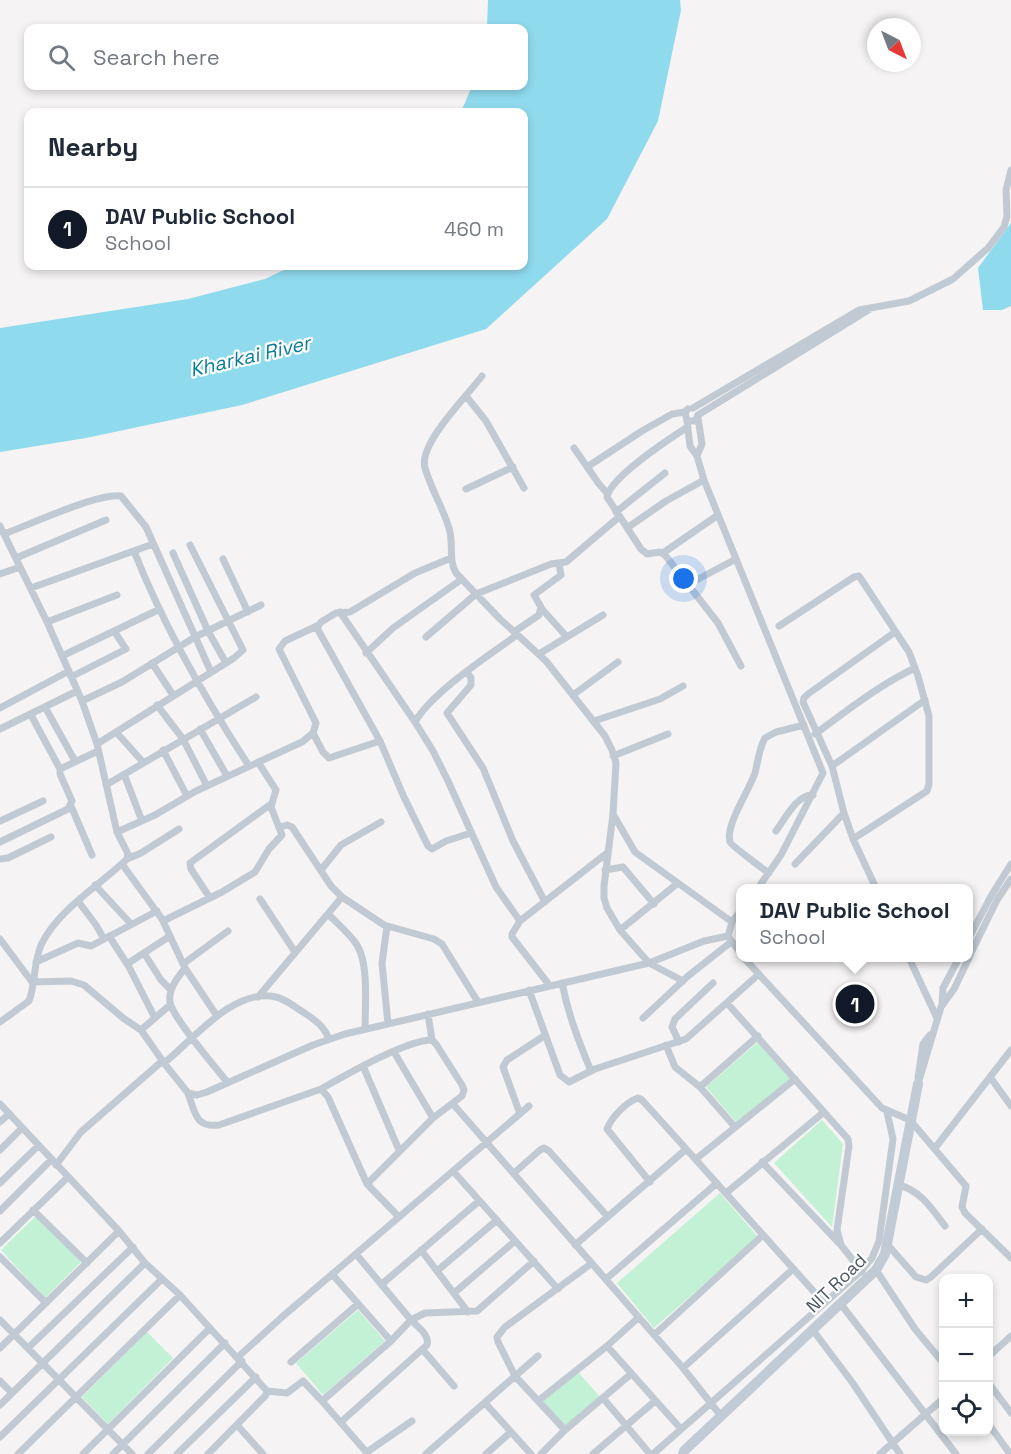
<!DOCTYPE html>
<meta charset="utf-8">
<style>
body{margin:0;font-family:"Space Grotesk",sans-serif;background:#f2f2f3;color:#1f2937}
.controls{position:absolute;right:18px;bottom:18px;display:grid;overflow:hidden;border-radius:12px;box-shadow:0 3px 9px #0003}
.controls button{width:54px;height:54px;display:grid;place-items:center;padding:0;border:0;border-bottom:2px solid #e0e1e3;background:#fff;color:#1f2937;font:30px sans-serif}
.compass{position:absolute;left:867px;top:18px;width:54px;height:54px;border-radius:50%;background:#fff;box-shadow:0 3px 9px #0003;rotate:138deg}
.you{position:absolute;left:684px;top:579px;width:21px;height:21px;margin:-15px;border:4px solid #fff;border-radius:50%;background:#1a73e8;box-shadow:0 0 0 9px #1a73e833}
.badge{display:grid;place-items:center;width:39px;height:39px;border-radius:50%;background:#111827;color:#fff;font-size:20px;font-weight:700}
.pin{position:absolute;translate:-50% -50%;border:3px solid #fff;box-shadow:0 2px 6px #0006}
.popup{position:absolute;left:736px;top:884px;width:237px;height:78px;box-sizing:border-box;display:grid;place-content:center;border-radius:12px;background:#fff;filter:drop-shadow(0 2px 4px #0005);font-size:20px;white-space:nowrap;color:#747a83}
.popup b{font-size:22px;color:#1f2937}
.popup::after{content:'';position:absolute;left:50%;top:100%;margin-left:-12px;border:12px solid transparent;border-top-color:#fff}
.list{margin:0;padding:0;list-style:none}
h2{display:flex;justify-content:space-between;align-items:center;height:78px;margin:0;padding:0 24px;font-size:26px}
h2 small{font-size:20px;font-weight:400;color:#747a83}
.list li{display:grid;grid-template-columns:39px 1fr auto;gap:18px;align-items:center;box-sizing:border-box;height:84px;padding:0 24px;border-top:2px solid #e0e1e3}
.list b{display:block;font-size:22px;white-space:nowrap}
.list p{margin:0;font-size:20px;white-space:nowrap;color:#747a83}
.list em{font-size:20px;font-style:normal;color:#747a83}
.icon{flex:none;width:33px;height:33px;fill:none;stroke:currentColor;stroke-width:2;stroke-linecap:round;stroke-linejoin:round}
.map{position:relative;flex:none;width:1011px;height:1454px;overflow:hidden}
.search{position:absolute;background:#fff;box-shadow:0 3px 9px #0003;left:24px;top:24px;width:504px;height:66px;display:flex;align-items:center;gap:15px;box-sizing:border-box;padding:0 21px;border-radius:12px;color:#747a83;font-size:22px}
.panel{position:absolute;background:#fff;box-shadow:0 3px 9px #0003;left:24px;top:108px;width:504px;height:162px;border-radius:12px}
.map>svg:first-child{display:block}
.green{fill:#c3f1d5}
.water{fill:#90daee}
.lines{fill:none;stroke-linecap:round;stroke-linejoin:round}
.minor{stroke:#c1cad2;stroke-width:7}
.secondary{stroke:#c1cbd6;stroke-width:10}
.labels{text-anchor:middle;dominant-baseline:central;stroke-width:4.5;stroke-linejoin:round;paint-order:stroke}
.street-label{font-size:18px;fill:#4a5661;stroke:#fff}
.water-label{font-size:20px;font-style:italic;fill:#0c7c9b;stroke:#fff}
</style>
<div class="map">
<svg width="1011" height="1454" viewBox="0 0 1011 1454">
<rect width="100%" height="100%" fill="#f5f3f3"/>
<path class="green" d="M758 1042 790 1079 737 1123 706 1087Z
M822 1120 843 1144 832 1227 774 1163Z
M720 1193 758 1237 654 1328 617 1283Z
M36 1216 81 1262 45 1298 1 1250Z
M358 1310 385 1341 323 1395 296 1363Z
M147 1332 173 1358 108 1424 82 1397Z
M578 1372 601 1398 565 1427 542 1402Z"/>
<path class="water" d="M488 0H680L681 10 658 121 607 219 486 329 242 405 86 438 0 452V328L188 299 265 279 292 266H524V112H461L472 86H524V28H487Z
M1011 208V306L1002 310H983L978 268 1011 223Z"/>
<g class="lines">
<path class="minor" d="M482 376C467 396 418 444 425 468 431 489 443 508 449 528 454 544 448 559 456 573L500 619 546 661 605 736 612 750 616 763 613 814 604 886V898L607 908 620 930 649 963 683 981
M466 396 486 421 524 488
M693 408 859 310 909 301 953 279 988 248 1004 227 1007 216 1006 190 1011 170
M685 412 687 421H695L698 415 870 309
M687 421 690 446 697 456 704 480 823 773 781 855 758 888
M686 428C669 439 610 478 607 497L641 549 647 554 660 552 665 555 718 623 741 666
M574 448 599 484 607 493
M697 456 702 444 698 418
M587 467 642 431 672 414 685 412 688 409
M466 489 513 467
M616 512 665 473
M0 526 47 622 82 701 97 744 117 832 128 854 127 859C99 886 60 908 42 943 33 961 36 983 29 1001L0 1022
M627 528 666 501 704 480
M4 534C29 525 97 493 121 496L146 527 211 672
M134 551C164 627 204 697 249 766
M173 553 208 631 226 663
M663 553 718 515
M16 558 106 520
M451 558 415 573 350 612 336 613 321 622 317 628 380 741 403 795 428 846 432 849 446 841 471 833
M223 559 248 612
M0 574 20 567
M687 585 736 559
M31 588 153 544
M541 608 567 637
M340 612 415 722
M47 622 117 595
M779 626 854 577 859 576 909 652 918 676 929 716V784L927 791 853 839
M514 632 539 615 541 607 534 595 561 575 559 564
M517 635C489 655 431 693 415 722L433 751 448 781 496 887 520 921
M426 637 476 594 551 564 566 562 619 517
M366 653 393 628 462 579
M539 654 603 615
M62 656 158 610
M152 663 173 695
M467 672 471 678V685L447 713 483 768 513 841 545 902
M71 677 126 649 114 631
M573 695 618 662
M82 701 122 682 195 637 261 605
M157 705 183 739 207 786
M45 707 75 761
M0 708 69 671
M31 715 60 769
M594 721 660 699 683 686
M0 729 77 691
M200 729 227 776
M116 732 143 762
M313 733 323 752 329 758 380 741
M815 734C848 710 879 685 915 668
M97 744 234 658 243 650 190 545
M163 750 187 796
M613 756 668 734
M832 766 925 700
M124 774 142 821
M106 785 256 697
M71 806 92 855
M613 814 635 852 732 922
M0 821 43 801
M280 827 287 825 292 827 331 886 342 897 384 925 434 939 442 944 478 1002
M776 831C785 819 797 794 813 795
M117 832 155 815 196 791 302 742 313 733 316 723 279 649 285 641 319 625
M0 842 68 809 72 801 60 774V769L98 751
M0 859 8 858 51 837
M127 859 141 853 179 829
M122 864 162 919 185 968 217 1016
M795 864 844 813
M321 870 341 845 381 822
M605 870 623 867 654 904
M769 873C763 869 731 845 730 842 725 825 749 791 755 773 758 762 759 748 765 738L776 732 804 725
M95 885 131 924
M876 888 853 839 844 813 832 766 803 702 804 698 808 694 895 632
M210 898 191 869 190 863 271 804
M260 899 295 952
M78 901 96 925 104 939
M741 910 732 922 728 936 741 954
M328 914C338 924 350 934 357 945 369 964 365 1006 365 1029
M163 921 222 892 255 872 269 849 282 835 271 807 276 790 258 762
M387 926 382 963 388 1024
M620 930 678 883
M109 936 129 967 155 1018
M969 938 991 896 1011 864
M0 939 32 982 71 981 84 985 123 1018 141 1030 164 1063C193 1040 234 987 276 997 285 999 292 1005 300 1010 313 1019 323 1024 329 1039
M144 953 161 980 171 990
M969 957 997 900 1011 879
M744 958 882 1108 910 1120 966 1186 962 1207 965 1213 1011 1258
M909 958 937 1018
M36 962 78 943 91 946 157 911
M127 964 170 936
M183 964 228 931
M185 968C178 977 168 989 170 1002 172 1017 216 1068 228 1083
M562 983C568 1014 579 1042 591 1071
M550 986 512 937V934L520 921 607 853
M529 990 560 1075 569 1082 595 1069 686 1039 759 974
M258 997 342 897
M727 1003 848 1139 849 1146 837 1230 841 1245 862 1272
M942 1004 943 988 959 958
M428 1014 432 1040
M643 1018 688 976 731 942
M141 1030 170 1005
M679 1042 672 1027 675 1019 713 983
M666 1045 675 1067 700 1087
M394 1052 433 1118
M363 1066 399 1150
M990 1077 1011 1106
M918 1078 923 1044 930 1035
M918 1084 941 1007 954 989 969 958
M321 1089C346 1075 406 1040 432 1040L436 1044 462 1085 464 1090 462 1096 433 1118 367 1184
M188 1093C195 1112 195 1128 219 1125L321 1089 328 1097 367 1184 399 1217
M0 1104 119 1231 145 1263 0 1405
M453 1104 683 1368 721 1416
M520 1114 503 1067 507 1060 544 1036
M0 1122 9 1114
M735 1127 700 1087 758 1036
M935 1148 1011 1050
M0 1150 22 1128
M696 1159 795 1079
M762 1162 839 1243
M56 1165 81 1132 160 1063H164L188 1093 197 1095 207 1092 313 1045 345 1034 649 963 704 941 728 936
M453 1171 558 1289
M514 1173 540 1150 544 1148 549 1151 608 1217
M650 1182 607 1129C611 1118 626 1102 638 1098L642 1100 688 1151
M0 1183 38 1146
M899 1185C921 1191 932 1209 945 1226
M726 1193 824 1112
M33 1210 87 1263
M0 1211 51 1160
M0 1243 68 1177
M887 1244 916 1277 926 1280 931 1277 982 1229
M575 1245 684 1151H688L824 1303
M421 1250 468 1312
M356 1254 411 1320 391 1341 322 1401 368 1454
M0 1257 46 1303
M145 1263 180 1295 267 1391 266 1395 208 1454
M876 1270 915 1329 944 1364
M437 1271 497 1220
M332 1274 391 1341
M606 1279 717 1183
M382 1284 479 1201
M454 1293 515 1241
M840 1303 956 1454
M0 1320 132 1454
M812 1329 852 1382 900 1454
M654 1335 763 1235
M607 1346 681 1429
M0 1348 119 1231
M28 1348 133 1247
M423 1350 454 1386
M238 1357 282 1317 529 1106
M988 1357 1011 1336
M291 1362 358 1304
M683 1368 792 1270
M0 1381 12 1393
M988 1382 1011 1413
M267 1391 287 1393 303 1381 322 1401
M603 1398 650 1454
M538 1401 607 1346 639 1317
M485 1403 531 1454
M341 1422 427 1345C430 1335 418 1327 411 1320L425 1313 477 1311 534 1261
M988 1423 1010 1454
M237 1425 263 1454
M565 1430 515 1376 498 1342 497 1337 505 1327 592 1263
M0 1437 162 1279
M367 1452 412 1421
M18 1454 180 1295
M83 1454 210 1328
M113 1454 225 1343
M148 1454 242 1361
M177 1454 256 1377
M426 1454 538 1356
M486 1454 511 1432
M541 1454 565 1430 631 1374
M593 1454 655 1401
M653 1454 861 1271 872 1258 879 1241 893 1139 887 1112
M880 1454 944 1398"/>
<path class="secondary" d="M683 1454 684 1451 876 1270 885 1254 918 1084"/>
</g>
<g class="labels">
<g class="street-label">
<text transform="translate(836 1283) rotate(-44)">NIT Road</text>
</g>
<g class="water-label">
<text transform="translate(250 356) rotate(-13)">Kharkai River</text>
</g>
</g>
</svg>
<div class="controls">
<button>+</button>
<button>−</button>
<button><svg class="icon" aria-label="locate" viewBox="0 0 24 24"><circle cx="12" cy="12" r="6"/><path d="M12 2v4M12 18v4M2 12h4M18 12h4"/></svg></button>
</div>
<svg class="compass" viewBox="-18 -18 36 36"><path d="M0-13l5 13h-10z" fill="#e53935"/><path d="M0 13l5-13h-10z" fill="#747a83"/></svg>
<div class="you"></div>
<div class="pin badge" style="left:855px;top:1004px">1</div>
<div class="popup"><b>DAV Public School</b>School</div>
<div class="search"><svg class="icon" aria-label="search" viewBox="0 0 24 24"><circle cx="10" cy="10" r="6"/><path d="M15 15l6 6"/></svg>Search here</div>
<section class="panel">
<h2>Nearby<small></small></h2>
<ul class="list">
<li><span class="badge">1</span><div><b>DAV Public School</b><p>School</p></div><em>460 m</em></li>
</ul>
</section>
</div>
